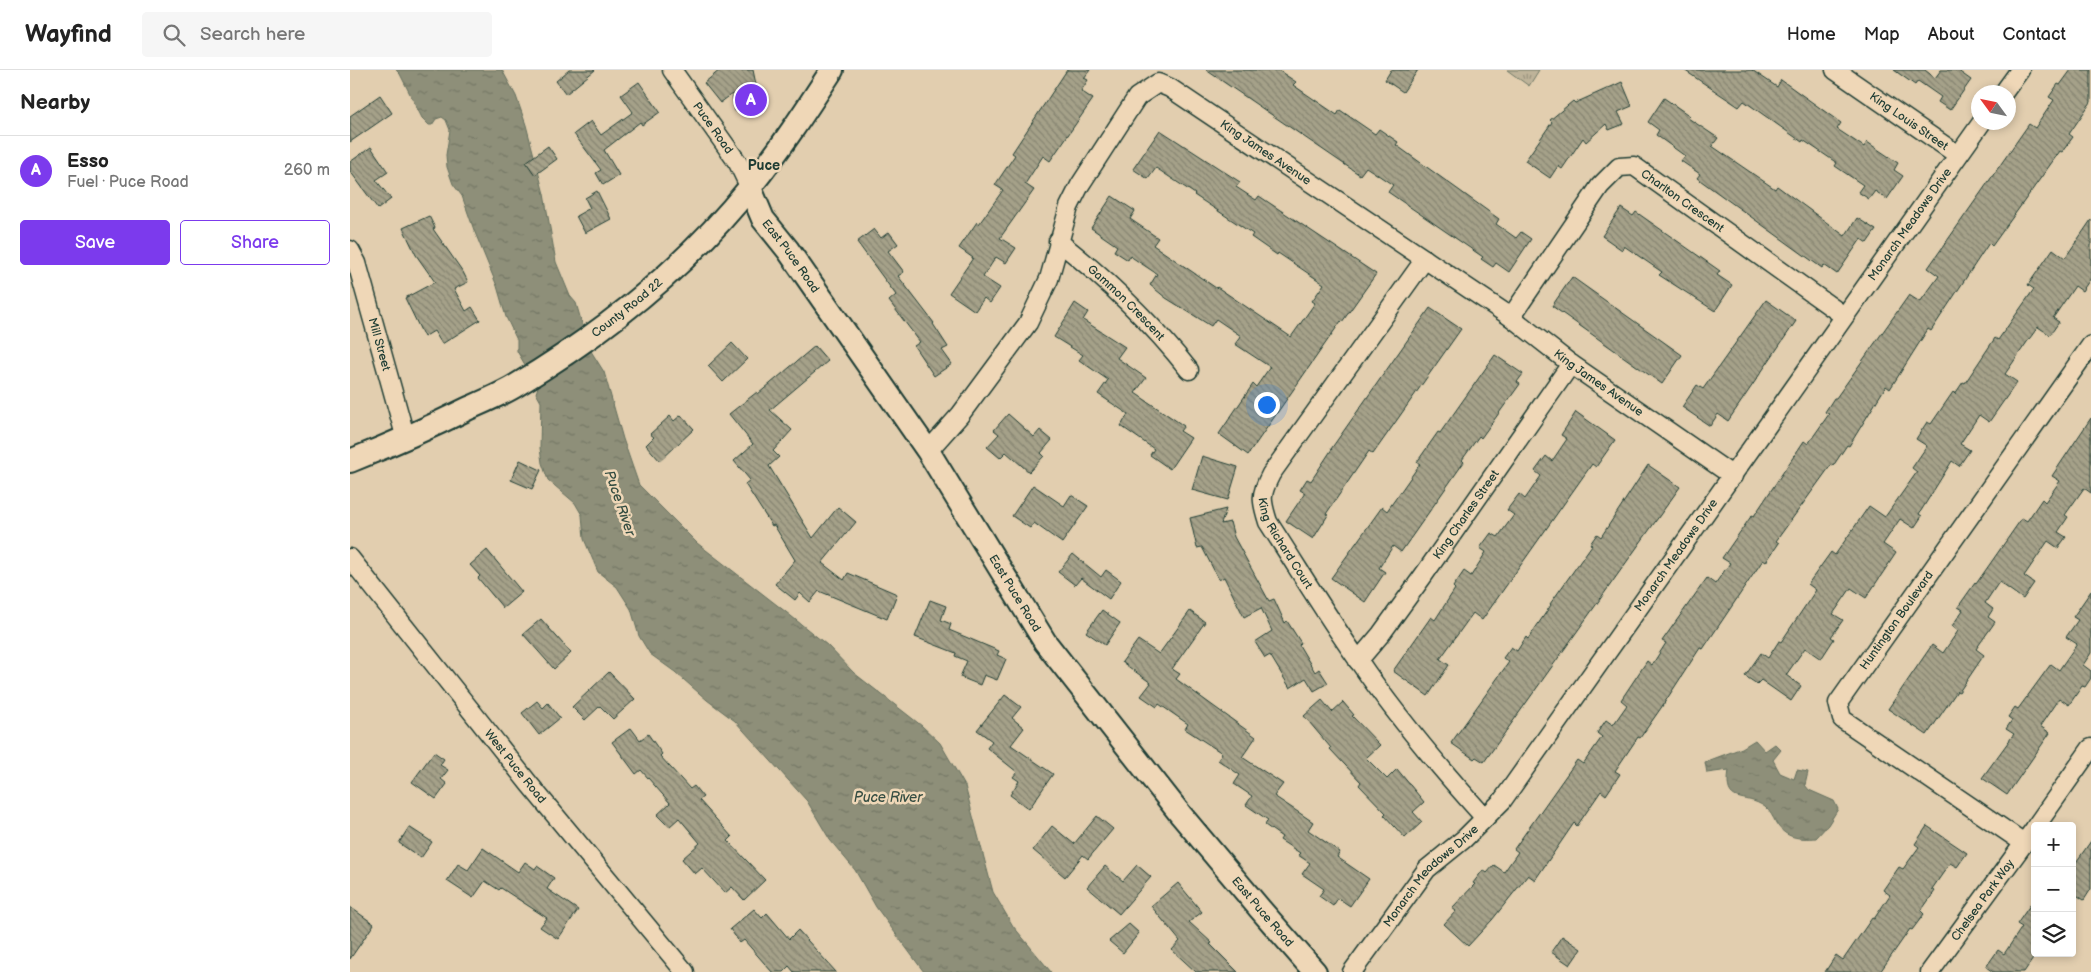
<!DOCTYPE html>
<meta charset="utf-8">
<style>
body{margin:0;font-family:"Balsamiq Sans",sans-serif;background:#f6f6f6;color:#222}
.controls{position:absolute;right:15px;bottom:15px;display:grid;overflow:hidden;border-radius:5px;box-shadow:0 2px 8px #0003}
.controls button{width:45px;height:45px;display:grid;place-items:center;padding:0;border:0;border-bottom:1px solid #e0e0e0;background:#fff;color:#222;font:25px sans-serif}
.compass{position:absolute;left:1621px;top:15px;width:45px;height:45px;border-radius:50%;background:#fff;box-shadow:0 2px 8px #0003;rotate:303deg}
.you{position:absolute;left:916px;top:334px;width:18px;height:18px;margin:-12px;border:4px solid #fff;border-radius:50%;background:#1a73e8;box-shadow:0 0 0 8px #1a73e833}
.badge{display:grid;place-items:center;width:32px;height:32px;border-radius:50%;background:#7c3aed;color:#fff;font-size:16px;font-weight:700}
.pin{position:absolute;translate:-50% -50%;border:2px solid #fff;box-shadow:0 1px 5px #0006}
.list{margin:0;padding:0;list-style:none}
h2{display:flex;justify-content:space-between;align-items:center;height:65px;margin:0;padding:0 20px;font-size:21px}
h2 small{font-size:16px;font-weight:400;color:#767676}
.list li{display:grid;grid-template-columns:32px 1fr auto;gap:15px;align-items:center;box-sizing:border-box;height:70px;padding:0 20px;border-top:1px solid #e0e0e0}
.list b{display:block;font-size:19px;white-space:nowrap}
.list p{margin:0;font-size:16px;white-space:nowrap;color:#767676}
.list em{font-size:16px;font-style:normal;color:#767676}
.actions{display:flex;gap:10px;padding:15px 20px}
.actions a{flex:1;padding:11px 0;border:1px solid #7c3aed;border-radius:5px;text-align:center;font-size:18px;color:#7c3aed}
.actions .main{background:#7c3aed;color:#fff}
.icon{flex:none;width:28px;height:28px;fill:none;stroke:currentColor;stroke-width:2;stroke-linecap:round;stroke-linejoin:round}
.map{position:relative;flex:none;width:1741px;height:902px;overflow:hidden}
header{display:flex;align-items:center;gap:30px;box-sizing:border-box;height:70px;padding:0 25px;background:#fff;border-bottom:1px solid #e0e0e0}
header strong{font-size:24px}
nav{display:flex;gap:28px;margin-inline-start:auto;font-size:18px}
.search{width:350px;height:45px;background:#f6f6f6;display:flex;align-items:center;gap:12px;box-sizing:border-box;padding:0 18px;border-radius:5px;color:#767676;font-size:19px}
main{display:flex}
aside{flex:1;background:#fff}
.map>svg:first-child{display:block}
.park{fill:url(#park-tufts);stroke:#6e7866}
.water{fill:url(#water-ripples);stroke:#626e5d}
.building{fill:url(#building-back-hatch);stroke:#1f3d34}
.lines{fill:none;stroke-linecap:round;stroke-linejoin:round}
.minor-casing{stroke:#1f3d34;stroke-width:21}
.major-casing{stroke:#1f3d34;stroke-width:26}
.minor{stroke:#efd7b7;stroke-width:18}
.major{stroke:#efd7b7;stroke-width:22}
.labels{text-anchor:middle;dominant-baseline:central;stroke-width:5;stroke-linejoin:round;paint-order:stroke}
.street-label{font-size:12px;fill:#1f3d34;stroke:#efd7b7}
.neighbourhood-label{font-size:14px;font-weight:bold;fill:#1f3d34;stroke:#efd7b7}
.water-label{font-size:14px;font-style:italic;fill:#354d42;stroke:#efd7b7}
</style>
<header>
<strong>Wayfind</strong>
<div class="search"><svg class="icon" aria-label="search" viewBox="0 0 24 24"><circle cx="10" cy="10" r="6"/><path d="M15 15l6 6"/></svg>Search here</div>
<nav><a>Home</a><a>Map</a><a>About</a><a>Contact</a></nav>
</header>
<main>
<aside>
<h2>Nearby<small></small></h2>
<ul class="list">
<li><span class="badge">A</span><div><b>Esso</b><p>Fuel · Puce Road</p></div><em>260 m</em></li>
</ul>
<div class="actions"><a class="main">Save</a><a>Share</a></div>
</aside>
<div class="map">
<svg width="1741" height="902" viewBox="0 0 1741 902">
<defs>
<pattern id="park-tufts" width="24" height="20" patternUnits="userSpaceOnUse" patternTransform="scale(1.25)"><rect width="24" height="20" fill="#beb399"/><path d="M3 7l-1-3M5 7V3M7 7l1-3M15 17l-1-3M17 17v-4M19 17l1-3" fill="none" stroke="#9a937e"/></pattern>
<pattern id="water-ripples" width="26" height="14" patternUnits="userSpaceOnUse" patternTransform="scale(1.25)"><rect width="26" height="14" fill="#8e8f79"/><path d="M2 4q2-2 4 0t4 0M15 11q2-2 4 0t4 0" fill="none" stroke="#737664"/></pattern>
<pattern id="building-back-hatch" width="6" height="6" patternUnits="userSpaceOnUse" patternTransform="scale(1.25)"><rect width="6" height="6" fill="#a5a189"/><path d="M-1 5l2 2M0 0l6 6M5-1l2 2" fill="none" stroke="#868471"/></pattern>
</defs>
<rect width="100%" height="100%" fill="#e2ceaf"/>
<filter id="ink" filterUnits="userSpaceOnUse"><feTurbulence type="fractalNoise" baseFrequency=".02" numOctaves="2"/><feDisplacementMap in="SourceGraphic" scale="10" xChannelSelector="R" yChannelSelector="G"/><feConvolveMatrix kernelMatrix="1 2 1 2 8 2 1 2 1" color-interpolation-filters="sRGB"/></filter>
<g filter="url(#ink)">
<path class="park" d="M1157 0H1189L1179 16Z"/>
<path class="water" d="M46 0H152L166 26 176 55 194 124 206 192 220 226 226 233 239 278 254 302 273 369 289 415 347 473 436 542 477 575 504 603 572 656 590 673 615 716 643 822 663 856 701 902H574L526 837 505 800 480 770 457 731 385 651 357 630 325 602 300 584 289 566 281 539 267 517 248 502 234 469 232 445 225 433 198 410 192 393 190 378 191 332 186 323 188 317 167 281V270L156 247 147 216 124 160 112 126 103 114 97 97 96 85 100 60 96 50 92 47 86 49 82 55H79L72 48 50 4Z
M1405 670 1415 681 1425 674 1431 680 1423 690 1430 703 1444 709 1447 700 1458 702 1455 715 1459 720 1484 731 1488 739 1478 755 1466 768C1449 769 1436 769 1426 753 1423 747 1420 741 1415 737 1395 722 1373 738 1379 700L1357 703 1355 692 1392 678Z"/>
<path class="building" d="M219 0H245L216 24 206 11Z
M370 0H403L409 29 404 37 385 41 382 24 370 33 354 13Z
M717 0H740L734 8 738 10 731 21 743 29 700 91 693 86 675 114 684 120 650 168 666 178 656 193 646 187 633 207 650 218 640 233 634 228 625 241 599 223 623 188 609 178 627 152 629 154 653 120 645 115 665 85 662 83Z
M856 0H928L946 12 943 15 987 45 990 40 1025 64 1029 59 1048 72 1046 75 1149 149 1146 154 1166 168 1171 162 1181 169 1159 202 1146 193 1143 197 1131 189 1133 187 1038 122 1043 115 1016 97 1010 105Z
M1041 0H1068L1053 22 1035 10Z
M1334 0H1402L1427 17 1431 10 1491 53 1487 59 1514 77 1517 72 1548 93 1544 100 1553 106 1537 129 1525 121 1519 129 1508 122 1513 115 1485 96 1487 93 1453 70 1452 72 1394 31 1389 37Z
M1544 0H1575L1585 8 1591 0H1607L1621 10 1600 40 1588 32 1591 27 1568 11 1565 15Z
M1721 0H1741V32L1719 64 1723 67 1712 82 1710 81 1642 176 1639 173 1581 261 1578 259 1540 319 1536 316 1499 376 1497 375 1483 396 1481 395 1426 471 1429 473 1416 492 1413 490 1353 579 1350 578 1311 638 1290 668 1288 667 1265 701 1270 704 1256 725 1251 721 1227 756 1224 753 1185 810 1178 805 1142 850 1118 876 1094 854 1106 841 1102 838 1125 814 1123 813 1133 800 1137 803 1144 795 1154 802 1168 782 1164 779 1227 690 1233 694 1252 667 1247 663 1256 650 1263 655 1277 635 1271 630 1297 591 1302 595 1316 573 1312 571 1357 508 1365 514 1380 493 1372 488 1402 445 1404 446 1454 371 1458 374 1479 344 1475 342 1484 328H1486L1559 225 1570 232 1589 206 1578 198 1679 54 1685 58 1704 30 1699 27 1708 14 1710 15Z
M289 12 310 42 292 55 290 52 254 80 269 105 253 115 246 103 251 100 224 64 241 51 251 65 283 42 271 25Z
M1272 12 1282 36 1268 42 1274 54 1259 60 1256 54 1236 72 1233 68 1212 99 1208 96 1200 108 1175 91 1202 52 1200 50 1223 31 1225 33Z
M30 25 42 43 0 72V46Z
M1314 28 1340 46 1338 48 1368 68 1362 76 1425 119 1427 116 1495 166 1507 148 1526 160 1517 173 1511 169 1487 204 1474 195 1472 198 1347 108 1350 104 1331 91 1335 86 1306 65 1309 60 1298 52Z
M810 60 890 112 886 117 906 130 909 126 1026 204 992 252 991 251 898 385 869 364 903 314 906 317 920 297 885 274 891 266 866 249 861 256 816 228 800 215 807 204 780 186 778 190 764 181 767 176 741 158 762 126 785 141 780 149 808 168 803 175 866 218 867 217 941 267 965 233 962 231 974 214 928 183 927 185 901 167 903 164 844 125 845 124 806 98 798 109 783 99Z
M198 76 207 89 185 105 176 92Z
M21 77 38 102 26 110 41 129 28 139 0 101V92Z
M247 121 261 149 235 163 226 146 240 138 235 128Z
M1271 138 1283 146 1286 142 1370 201 1367 205 1382 215 1365 241 1309 205 1312 202 1274 176 1272 180 1252 166Z
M79 146 85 158 83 159 113 202 118 212 104 219 116 241 122 237 130 250 92 274 84 261 74 267 55 228 85 212 66 185 53 158Z
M1741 150V208L1732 221 1725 216 1703 248 1709 252 1700 265 1688 257 1677 272 1655 304 1667 312 1639 352 1629 345 1610 374 1620 380 1609 396 1602 391 1569 444 1572 446 1564 458 1550 449 1533 474 1546 483 1516 528 1501 518 1483 544 1493 550 1481 567 1484 569 1471 589 1455 578 1436 605 1451 616 1441 631 1411 610 1407 614 1395 606 1411 583 1418 588 1429 571 1431 572 1466 520 1458 514 1481 482 1485 485 1519 436 1535 447 1567 402 1562 398 1577 376 1566 369 1577 352 1581 354 1603 322 1605 324 1613 312 1615 313 1645 268 1648 270 1684 219 1678 215 1703 179 1715 188Z
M524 159 531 168 539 162 548 174 538 181 554 202 548 206 584 253 583 254 598 277 592 280 602 294 584 306 564 276 570 272 539 231 546 225 507 172Z
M1222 207 1332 285 1312 314 1202 236Z
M1416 230 1446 251 1378 351 1368 344 1360 356 1332 337 1347 315 1353 319Z
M725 233 738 242 733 250 775 277 767 288 796 308 785 323 834 356 830 361 841 368 820 399 800 385 804 379 771 356 778 344 748 324 758 310 729 290 733 285 704 267Z
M1080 238 1111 259 1023 384 1019 381 976 444 978 445 963 469 936 451 955 423 950 420 957 409 961 411 982 379H981Z
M382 273 397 289 373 312 358 296Z
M465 276 478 291 420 340 442 360 423 381 429 387 419 396 463 468 488 437 506 452 472 493 494 510 498 503 547 524 537 549 469 521 460 532 450 523 445 530 425 514 445 490 424 455 422 456 395 414 400 410 384 391 403 374 379 344 407 322 408 324Z
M1145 285 1173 304 1167 312 1170 314 1131 368 1129 366 1112 390 1114 392 1051 482 1043 476 1029 498 1035 502 1015 532 981 508 1032 437 1037 441 1070 394 1067 392 1088 362 1090 363Z
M1226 342 1265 370 1246 397 1242 394 1132 550 1123 543 1090 589 1099 595 1078 626 1043 601 1081 547 1085 550 1105 519 1103 517 1114 501 1121 506 1136 482 1130 478 1141 463 1148 467 1164 445 1157 440 1169 424 1175 429 1191 406 1185 401 1196 386 1202 391 1217 369 1211 365Z
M658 344 684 367 690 360 702 370 691 383 694 386 679 402 656 382 650 388 637 377 649 364 644 360Z
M331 345 344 359 310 391 296 375 304 367 300 364 320 346 324 351Z
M1741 348V423L1734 418 1715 445 1718 447 1708 462 1716 467 1708 478 1698 471 1674 506 1684 513 1673 529 1649 512 1635 533 1643 539 1638 547 1645 552 1626 579 1634 585 1609 622 1607 621 1577 665 1538 639 1582 575 1593 583 1608 561 1602 556 1613 540 1608 537 1625 513 1626 514 1672 448 1677 451 1692 429 1695 432 1710 411 1702 406Z
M852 386 888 397 878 430 842 420Z
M170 390 191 400 182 419 161 410Z
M1298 395 1330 417 1134 692 1126 687 1124 689 1101 673 1159 592 1153 588 1161 577 1167 581 1176 567 1178 569 1201 535 1200 534 1242 475 1240 474 1247 464 1251 467Z
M683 415 714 436 721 425 738 436 712 473 684 453 680 458 662 446Z
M876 439 871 454 880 452 884 467 919 531 924 529 935 553 937 551 951 573 949 575 965 602 969 599 978 613 964 621 956 608 940 618 920 585 915 588 905 572 922 561 911 538 894 547 874 507 869 510 852 477 847 478 840 448Z
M137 480 172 522 153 538 128 508 130 506 120 495Z
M723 484 751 507 756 500 771 511 759 529 731 508 725 515 708 502Z
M1741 521V583L1733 595 1741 601V608L1735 617 1732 616 1719 635 1709 628 1690 656 1700 663 1657 725 1632 708 1664 664 1656 659 1662 650 1658 647 1665 637 1668 639 1701 594 1709 600 1727 574 1716 567 1728 550 1723 547Z
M580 530 596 536 591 550 601 554 599 560 649 581 647 585 656 589 647 610 634 605 630 615 610 607 617 591 605 586 606 583 565 567Z
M752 540 770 553 755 575 736 562Z
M840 541 855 552 822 599 830 604 826 609 906 667 892 687 933 714 924 726 963 752 958 760 990 782 987 787 1019 809 1000 836 988 828 983 836 969 826 974 819 952 804 960 793 948 785 950 783 930 770 932 767 915 755 918 750 896 735 902 726 884 714 890 705 868 690 872 683 835 659 838 654 809 634 807 637 791 626 801 613 772 592 788 570 809 584Z
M191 549 221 583 204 599 173 564Z
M259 602 285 629 263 649 250 636 235 650 222 637Z
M655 625 671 637 662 648 674 658 661 675 703 704 679 739 660 725 669 711 663 707 667 702 637 678 642 671 627 660Z
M972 630 982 642 993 632 1004 645 1002 646 1030 675 1016 688 1037 709 1047 699 1074 732 1063 742 1072 752 1055 768 1034 745 1036 743 1009 715 1011 712 980 679 981 678 954 646Z
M187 631 193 638 198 633 210 648 189 665 172 643Z
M281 658 290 670 298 664 312 684 310 686 340 719 344 716 353 727 349 730 382 767 378 771 415 810 394 830 382 817 375 823 352 798 345 804 332 789 350 773 329 748 319 757 307 745 320 733 291 700 286 704 262 672Z
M84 682 94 689 90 695 98 700 91 709 97 714 86 729 62 712Z
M747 746 763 759 738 789 733 785 715 807 683 780 702 756 724 774Z
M1577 756 1617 783 1607 797 1600 793 1582 819 1585 821 1571 841 1574 844 1562 860 1560 859 1530 902H1475L1486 885 1493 890 1522 848 1524 849 1540 825 1533 820 1549 797 1553 799 1569 777 1565 774Z
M59 757 82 772 71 788 49 773Z
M1741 771V819L1734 830 1722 822V798Z
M133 778 168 802 175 792 185 799 187 796 204 808 197 819 228 840 208 869 190 857 197 848 151 818 149 820 135 811 123 828 97 811 108 794 118 800Z
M787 795 801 807 769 844 737 817 755 796 773 811Z
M828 813 852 842 839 852 862 873 860 874 888 902H846L822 880 830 871 801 836Z
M1685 828V886L1674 902H1643L1636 897 1648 880 1654 884 1672 857 1667 854Z
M0 837 24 854 0 889Z
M404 839 412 848 417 843 439 869 448 860 486 902H444L439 896 433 902H422L394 870 390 873 380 859Z
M779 854 789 863 773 883 759 871Z
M1212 866 1231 879 1220 895 1201 882Z"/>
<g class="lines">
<g class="minor-casing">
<g id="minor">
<path id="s1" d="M322 0 388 93 400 118"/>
<path id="s2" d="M1485 0 1608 85"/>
<path d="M1654 22 1670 0"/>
<path id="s3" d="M708 171C756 209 801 252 839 300"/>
<path id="s4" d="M0 180 7 193 56 369"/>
<path id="s5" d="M1075 189 921 404C910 425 911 430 918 452 948 498 976 545 1008 590 1046 646 1090 698 1135 748"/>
<path id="s6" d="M1161 247 1250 116 1269 97 1284 96 1494 246"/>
<path id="s7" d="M578 381 610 345 678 253 699 209 719 137 730 115 787 27 808 13 820 18 1161 247 1221 294 1383 406"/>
<path id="s8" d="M0 488 180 715 335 902"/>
<path id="s9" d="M1008 591 1031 564 1073 506 1221 294"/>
<path d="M1686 756 1741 678"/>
<path id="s10" d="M1674 773 1492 649 1488 633 1741 275"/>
<path id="s11" d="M1002 902 1077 799 1114 769 1152 731 1632 52"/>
<path id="s12" d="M1580 902 1685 758"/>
</g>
</g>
<g class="major-casing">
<g id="major">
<path id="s13" d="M400 118 413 149 438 180 578 381 695 572 831 745 910 839 965 902"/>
<path id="s14" d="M0 391C40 375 79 358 117 339 133 332 150 325 165 316 252 264 336 197 400 117 430 80 456 40 482 0"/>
</g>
</g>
<use href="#minor" class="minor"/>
<use href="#major" class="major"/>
</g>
</g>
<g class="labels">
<g class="street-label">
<text stroke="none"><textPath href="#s2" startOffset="90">King Louis Street</textPath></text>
<text stroke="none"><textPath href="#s1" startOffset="71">Puce Road</textPath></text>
<text stroke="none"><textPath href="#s7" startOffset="569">King James Avenue</textPath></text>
<text stroke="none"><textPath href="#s6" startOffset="260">Charlton Crescent</textPath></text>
<text stroke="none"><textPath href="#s11" startOffset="935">Monarch Meadows Drive</textPath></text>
<text stroke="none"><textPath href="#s13" startOffset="80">East Puce Road</textPath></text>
<text stroke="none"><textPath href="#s3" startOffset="92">Gammon Crescent</textPath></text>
<text stroke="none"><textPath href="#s14" startOffset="318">County Road 22</textPath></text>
<text stroke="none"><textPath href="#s4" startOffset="99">Mill Street</textPath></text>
<text stroke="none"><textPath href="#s7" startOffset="974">King James Avenue</textPath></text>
<text stroke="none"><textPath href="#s9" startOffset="182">King Charles Street</textPath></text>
<text stroke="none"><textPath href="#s5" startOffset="341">King Richard Court</textPath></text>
<text stroke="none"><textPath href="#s11" startOffset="530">Monarch Meadows Drive</textPath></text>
<text stroke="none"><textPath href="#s13" startOffset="485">East Puce Road</textPath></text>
<text stroke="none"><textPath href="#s10" startOffset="338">Huntington Boulevard</textPath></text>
<text stroke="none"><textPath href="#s8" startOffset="266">West Puce Road</textPath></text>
<text stroke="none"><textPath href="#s11" startOffset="125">Monarch Meadows Drive</textPath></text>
<text stroke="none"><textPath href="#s12" startOffset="89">Chelsea Park Way</textPath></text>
<text stroke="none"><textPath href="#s13" startOffset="889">East Puce Road</textPath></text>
</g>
<g class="neighbourhood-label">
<text x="414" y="95">Puce</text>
</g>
<g class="water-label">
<text transform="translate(270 433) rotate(71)">Puce River</text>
<text x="538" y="727">Puce River</text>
</g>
</g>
</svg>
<div class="controls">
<button>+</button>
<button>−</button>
<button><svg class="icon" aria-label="layers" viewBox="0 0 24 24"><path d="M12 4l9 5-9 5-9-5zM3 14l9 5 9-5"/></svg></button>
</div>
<svg class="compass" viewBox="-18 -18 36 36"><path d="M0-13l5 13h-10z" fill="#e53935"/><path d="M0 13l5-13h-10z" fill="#767676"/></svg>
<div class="you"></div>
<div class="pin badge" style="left:401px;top:30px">A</div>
</div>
</main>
